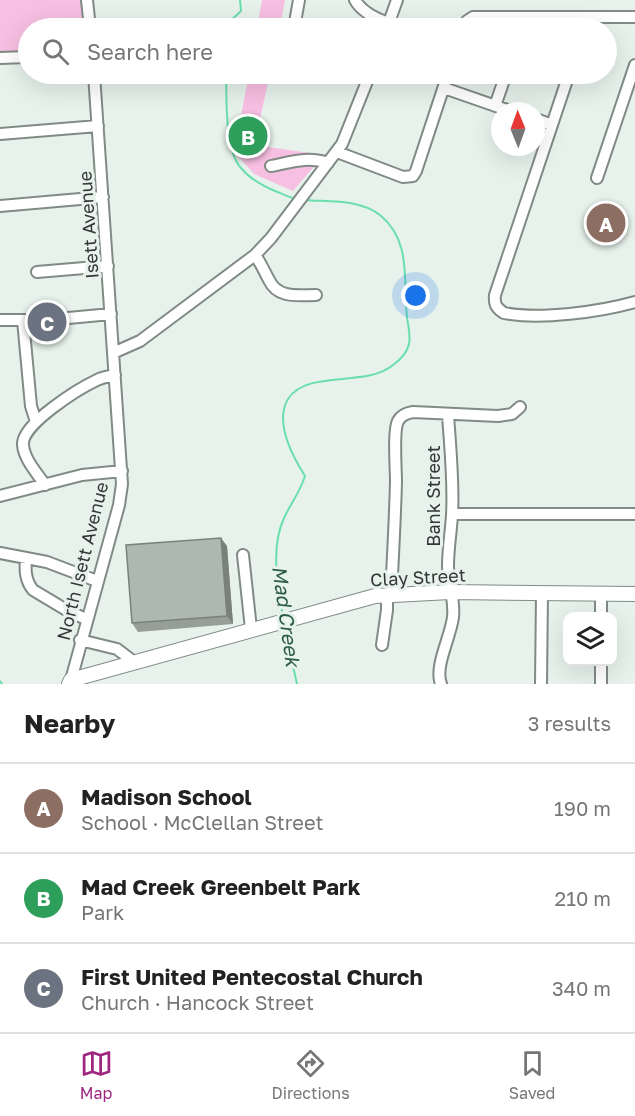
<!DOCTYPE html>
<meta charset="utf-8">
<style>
body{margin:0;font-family:"Golos Text",sans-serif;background:#f2f2f2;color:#222}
.controls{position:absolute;right:18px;bottom:18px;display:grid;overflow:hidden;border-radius:12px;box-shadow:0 6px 24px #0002}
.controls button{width:54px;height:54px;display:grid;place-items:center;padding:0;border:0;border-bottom:2px solid #e0e0e0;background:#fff;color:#222;font:30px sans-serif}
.compass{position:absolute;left:491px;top:102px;width:54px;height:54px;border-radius:50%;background:#fff;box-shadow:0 6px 24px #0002;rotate:359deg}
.you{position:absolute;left:416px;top:296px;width:21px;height:21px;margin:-15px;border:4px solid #fff;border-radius:50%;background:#1a73e8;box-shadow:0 0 0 9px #1a73e833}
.badge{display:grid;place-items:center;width:39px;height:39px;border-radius:50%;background:#9f2780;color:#fff;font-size:20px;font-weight:700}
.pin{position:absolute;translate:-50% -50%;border:3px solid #fff;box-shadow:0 2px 6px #0006}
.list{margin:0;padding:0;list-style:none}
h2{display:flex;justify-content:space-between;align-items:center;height:78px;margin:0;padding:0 24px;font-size:26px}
h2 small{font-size:20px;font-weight:400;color:#767676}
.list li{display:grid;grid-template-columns:39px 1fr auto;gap:18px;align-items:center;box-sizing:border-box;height:90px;padding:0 24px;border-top:2px solid #e0e0e0}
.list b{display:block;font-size:22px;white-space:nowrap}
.list p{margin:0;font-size:20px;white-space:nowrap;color:#767676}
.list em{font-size:20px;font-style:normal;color:#767676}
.icon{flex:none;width:33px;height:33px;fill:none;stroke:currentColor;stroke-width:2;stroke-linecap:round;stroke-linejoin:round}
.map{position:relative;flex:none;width:635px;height:684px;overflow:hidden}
.search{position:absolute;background:#fff;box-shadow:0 6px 24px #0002;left:18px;right:18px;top:18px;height:66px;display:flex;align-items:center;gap:15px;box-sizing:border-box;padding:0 21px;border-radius:33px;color:#767676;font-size:22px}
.sheet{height:348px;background:#fff}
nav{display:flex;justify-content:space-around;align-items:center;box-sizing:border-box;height:84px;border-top:2px solid #e0e0e0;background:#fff;font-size:16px;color:#767676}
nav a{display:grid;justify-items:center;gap:3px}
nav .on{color:#9f2780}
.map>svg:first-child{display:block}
.green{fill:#f7bfe2}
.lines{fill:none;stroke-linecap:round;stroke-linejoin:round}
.stream{stroke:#6bdead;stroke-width:2}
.minor-casing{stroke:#818b86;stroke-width:14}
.major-casing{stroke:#818b86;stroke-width:16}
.minor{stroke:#fff;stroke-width:10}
.major{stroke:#fff;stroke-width:14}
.wall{fill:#959e99}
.shaded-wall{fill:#79817d}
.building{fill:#adb8b2;stroke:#79817d;stroke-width:1.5}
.labels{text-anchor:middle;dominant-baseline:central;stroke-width:6;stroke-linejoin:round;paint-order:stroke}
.street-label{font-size:18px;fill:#333735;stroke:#e7f2ec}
.water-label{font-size:20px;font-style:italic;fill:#2c5c47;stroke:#e7f2ec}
</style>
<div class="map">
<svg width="635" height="684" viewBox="0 0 635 684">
<rect width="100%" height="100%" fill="#e7f2ec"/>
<path class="green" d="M0 0H92V28H28V58L0 60Z
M262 0H285L280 28H257Z
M249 74H270L254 145 324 155 293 191 254 174 238 156 239 126Z"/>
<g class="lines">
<path class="stream" d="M226 28 227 24 241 11 240 0
M226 74C227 99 224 149 241 168 250 179 263 186 275 191 283 194 288 197 297 199
M283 617C278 585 270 549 284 518 291 503 300 492 305 476 293 457 274 422 288 399 307 369 366 388 393 365 400 360 407 353 409 344 411 335 408 326 407 317 403 281 412 241 380 215 360 199 329 202 305 200
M284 625 297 684
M0 681 2 684"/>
<g class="minor-casing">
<path id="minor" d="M87 0 90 28
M355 0C361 11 377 19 388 23
M294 28 299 0
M387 28 397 0
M463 28 467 21 473 17H635
M0 58 28 57
M569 74 495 295C494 304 496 308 504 313 540 320 599 312 635 302
M444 88 510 111
M495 106 506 74
M536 119 552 125
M0 134 98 126
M337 152 403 177 413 176 416 171 448 74
M271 166C291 162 309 156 328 163
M597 178 635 65
M0 206 103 197
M255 255C261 263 264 271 269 280 278 299 298 295 316 295
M37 272 108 266
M0 320H47L111 314
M23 320 31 406 36 422
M113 353 140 341 255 255 271 238 342 144 370 74
M45 485C37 473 24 459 23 445 21 424 80 388 97 380 103 377 109 376 115 375
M0 496 82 475 122 471
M452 514H635
M0 553 47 562 97 581
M243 555 251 629
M26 558C25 570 25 580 33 590L68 611 86 619
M391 594C393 557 395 519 396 482 396 469 393 430 398 421 401 415 407 413 413 412L498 416 512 414 520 407
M601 616V593
M80 640 117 649 134 662
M382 645 387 610V595
M71 680 119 505 122 484 94 74
M441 684C434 667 451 636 453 617 455 600 448 583 448 566 448 549 451 532 452 515 454 482 450 447 448 414
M541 684 542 593
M601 684V662"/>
</g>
<g class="major-casing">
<path id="major" d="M69 684 71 680 375 596 450 592 635 594"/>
</g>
<use href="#minor" class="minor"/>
<use href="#major" class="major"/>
</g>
<path class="wall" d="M227 546 233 624 138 632 132 623Z"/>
<path class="shaded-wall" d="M221 538 227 546 233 624 227 616Z"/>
<path class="building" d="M221 538 227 616 132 623 126 545Z"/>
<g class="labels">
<g class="street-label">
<text transform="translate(88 225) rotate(-94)">Isett Avenue</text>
<text transform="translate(433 496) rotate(-90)">Bank Street</text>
<text transform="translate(82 561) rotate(-76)">North Isett Avenue</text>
<text transform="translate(418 577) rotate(-3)">Clay Street</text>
</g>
<g class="water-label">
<text transform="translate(287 616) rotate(82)">Mad Creek</text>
</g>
</g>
</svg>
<div class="controls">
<button><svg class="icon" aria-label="layers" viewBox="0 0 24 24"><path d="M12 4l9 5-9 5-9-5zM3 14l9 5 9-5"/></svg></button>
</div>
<svg class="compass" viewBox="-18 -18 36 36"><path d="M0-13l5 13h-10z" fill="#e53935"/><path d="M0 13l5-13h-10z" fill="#767676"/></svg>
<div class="you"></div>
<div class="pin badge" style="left:606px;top:223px;background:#8d6e63">A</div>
<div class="pin badge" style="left:248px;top:136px;background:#2e9e5b">B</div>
<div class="pin badge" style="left:47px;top:322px;background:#6b7280">C</div>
<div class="search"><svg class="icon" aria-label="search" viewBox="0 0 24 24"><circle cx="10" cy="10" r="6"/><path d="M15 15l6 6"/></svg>Search here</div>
</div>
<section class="sheet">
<h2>Nearby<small>3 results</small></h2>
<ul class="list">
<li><span class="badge" style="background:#8d6e63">A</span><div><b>Madison School</b><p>School · McClellan Street</p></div><em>190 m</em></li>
<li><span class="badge" style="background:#2e9e5b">B</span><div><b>Mad Creek Greenbelt Park</b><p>Park</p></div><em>210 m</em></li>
<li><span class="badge" style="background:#6b7280">C</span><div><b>First United Pentecostal Church</b><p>Church · Hancock Street</p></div><em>340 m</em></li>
</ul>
</section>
<nav>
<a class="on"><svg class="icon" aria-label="map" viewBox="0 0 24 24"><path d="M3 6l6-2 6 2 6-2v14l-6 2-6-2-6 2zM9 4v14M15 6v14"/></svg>Map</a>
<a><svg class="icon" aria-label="directions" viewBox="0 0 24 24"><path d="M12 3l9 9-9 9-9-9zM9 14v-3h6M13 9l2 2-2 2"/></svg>Directions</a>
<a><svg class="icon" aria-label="saved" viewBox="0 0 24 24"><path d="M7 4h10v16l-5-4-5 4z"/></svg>Saved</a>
</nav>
